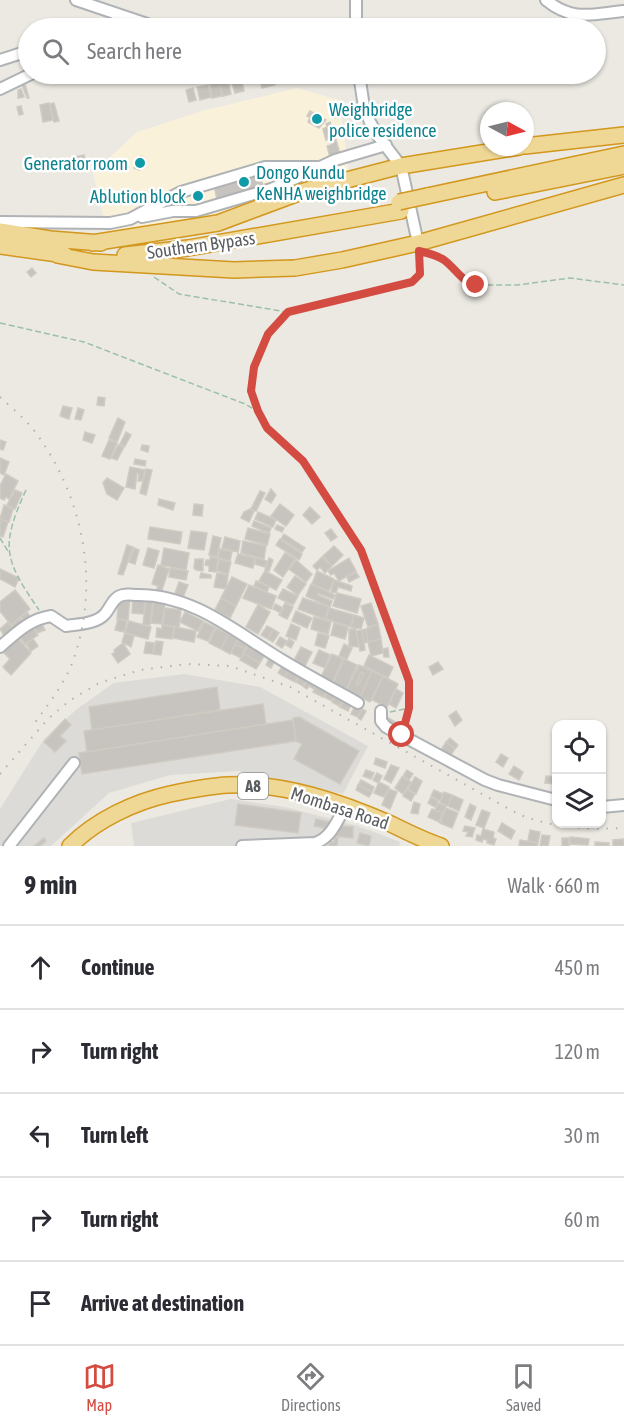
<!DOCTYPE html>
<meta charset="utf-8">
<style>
body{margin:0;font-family:"Asap Condensed",sans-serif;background:#f2f2f3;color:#2b2b33}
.controls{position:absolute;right:18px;bottom:18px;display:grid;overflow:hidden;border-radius:12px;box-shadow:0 2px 4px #0004}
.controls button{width:54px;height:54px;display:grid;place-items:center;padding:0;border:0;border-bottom:2px solid #e1e1e2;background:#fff;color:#2b2b33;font:30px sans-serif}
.compass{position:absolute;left:480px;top:102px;width:54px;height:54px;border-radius:50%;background:#fff;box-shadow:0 2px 4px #0004;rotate:97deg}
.stop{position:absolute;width:18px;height:18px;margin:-14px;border:4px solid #d34b41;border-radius:50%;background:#fff}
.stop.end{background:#d34b41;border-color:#fff;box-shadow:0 2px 6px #0008}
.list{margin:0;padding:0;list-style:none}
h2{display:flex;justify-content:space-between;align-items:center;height:78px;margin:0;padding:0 24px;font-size:26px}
h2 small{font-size:20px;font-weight:400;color:#7c7c81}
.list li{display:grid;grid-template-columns:39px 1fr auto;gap:18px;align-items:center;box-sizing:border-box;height:84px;padding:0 24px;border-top:2px solid #e1e1e2}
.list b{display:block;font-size:22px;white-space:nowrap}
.list em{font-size:20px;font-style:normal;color:#7c7c81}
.icon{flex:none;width:33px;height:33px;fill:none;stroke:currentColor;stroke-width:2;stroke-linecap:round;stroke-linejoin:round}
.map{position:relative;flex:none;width:624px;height:846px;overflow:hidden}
.search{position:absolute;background:#fff;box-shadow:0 2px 4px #0004;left:18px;right:18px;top:18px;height:66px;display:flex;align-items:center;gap:15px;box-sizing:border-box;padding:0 21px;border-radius:33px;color:#7c7c81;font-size:22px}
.sheet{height:498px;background:#fff}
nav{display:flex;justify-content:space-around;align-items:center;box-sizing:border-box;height:84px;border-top:2px solid #e1e1e2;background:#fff;font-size:16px;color:#7c7c81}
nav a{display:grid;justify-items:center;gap:3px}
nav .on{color:#d34b41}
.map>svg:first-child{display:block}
.commercial{fill:#f9f1da}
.industrial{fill:#dddbd7}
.building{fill:#c7c4bf;stroke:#cfcbc2;stroke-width:1.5;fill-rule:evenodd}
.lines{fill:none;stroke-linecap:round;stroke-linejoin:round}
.minor-casing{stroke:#b0b3b6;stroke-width:14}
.highway-casing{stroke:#d2971c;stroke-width:18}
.path{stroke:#9cc0a6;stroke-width:1.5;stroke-dasharray:6 3;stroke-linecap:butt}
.minor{stroke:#fff;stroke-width:10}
.highway{stroke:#efd796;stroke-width:15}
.rail{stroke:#b0b1b1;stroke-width:2;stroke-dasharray:1.5 8;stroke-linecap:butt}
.highway-bridge-casing{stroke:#d2971c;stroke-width:18;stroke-linecap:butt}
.highway-bridge{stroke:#efd796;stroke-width:15}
.route{stroke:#d34b41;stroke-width:8}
.culture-dot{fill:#0f9aa8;stroke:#fff;stroke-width:2}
.labels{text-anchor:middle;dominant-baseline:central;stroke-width:5;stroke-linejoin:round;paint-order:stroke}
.shield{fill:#fff;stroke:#8c8e90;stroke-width:1.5}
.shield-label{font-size:16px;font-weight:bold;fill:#5b5e61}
.culture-label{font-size:18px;fill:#0d838f;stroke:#fff;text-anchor:start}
.street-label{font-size:18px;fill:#5b5e61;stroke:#fff}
</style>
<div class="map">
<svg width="624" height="846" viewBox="0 0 624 846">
<rect width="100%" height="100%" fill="#ebe9e2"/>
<path class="commercial" d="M297 88 339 100 349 171 183 226 111 232 103 215 93 173 137 132 202 111Z"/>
<path class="industrial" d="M184 674 260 687 368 746 343 794 239 771 170 775 109 793 51 846H0V809L44 739 77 709 114 683Z
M231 799 285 807 358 826 400 842 399 846H134L131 823Z"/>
<path class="building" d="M285 20 337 22V28H285Z
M241 77 244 91 235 93 232 83 229 84 228 80Z
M274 78 275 85 262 88 260 80Z
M228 81 231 94 223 96 219 83Z
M219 82 222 96 212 98 210 84Z
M25 84 29 98H27L22 85Z
M208 85 211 97 200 100 197 87Z
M193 88 196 100 189 102 186 90Z
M21 89 24 97 18 98V90Z
M49 103 53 120 43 122 40 105Z
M54 103 59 121 54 122 50 104Z
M21 106 23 114 19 115 17 107Z
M339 107 341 117 335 118 333 109Z
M310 111 326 120 319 128 308 122 310 117 307 116Z
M330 122 336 140 330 141 329 139 326 140 323 129 327 127 326 124Z
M336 140 341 157H330L327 146 331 145 330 142Z
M84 155 85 159 74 161 73 157Z
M141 156 145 159 139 170 134 168Z
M258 167 265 193H239L217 199 214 186Z
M200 190 203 198 196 201 193 193Z
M32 268 36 273 31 277 27 272Z
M98 397 105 398 104 406 97 405Z
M63 406 72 408 69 419 60 416Z
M78 408 84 410 81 420 75 419Z
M118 418 125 422 117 442 109 438Z
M85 432 95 435 92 443 83 440Z
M126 432 131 435 125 446 120 444Z
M0 440 6 442 3 450 0 449Z
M109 440 117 443 110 459 102 456Z
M118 445 124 447 117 460 112 458Z
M142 445 149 446 148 452 141 450Z
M0 458 9 462 4 475 0 473Z
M135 459 146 461 145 466 134 464Z
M130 467 145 470 142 481H138L139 474 137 473 135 489 126 487Z
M146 469 152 470 146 495 140 493Z
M6 474 18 481 9 499 6 497 4 500 0 498V486Z
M107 478 124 488 117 500 107 494 103 483Z
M271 489 276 495 271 503 265 499Z
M15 490 22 493 15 509 7 505Z
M260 491 265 493 256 511 251 509Z
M159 499 175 503 173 510 158 505Z
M194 504 203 505 202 516 193 515Z
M280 504 294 515 286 526 271 516Z
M4 505 13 509 9 522 0 519Z
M310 507 320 517 312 524 303 515Z
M250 509 254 511 249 522 241 518 244 512Z
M258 512 276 520 273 527 255 519Z
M0 519 8 522 3 537 0 536Z
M254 521 271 528 269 533 252 526Z
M277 525 284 528 282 532 275 529Z
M150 527 182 532 180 544 148 539Z
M248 528 270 534 267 545 245 539Z
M331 529 337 537 331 541 325 533Z
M191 531 207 533 204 550 188 548Z
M284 534 305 548 302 552 281 539Z
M213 536 221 538 217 557 209 555Z
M225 537 240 541 238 552 222 548Z
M280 539 302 554 299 560 276 545Z
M243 541 266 546 264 559 241 553Z
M127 545 133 547 123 575 118 574Z
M334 546 343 555 332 566 323 556Z
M134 548 139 550 135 564 129 562Z
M148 548 159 551 154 568 143 565Z
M164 548 189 553 186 570 161 565Z
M220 549 232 552 230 561 218 558Z
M285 553 295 559 283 577 274 570Z
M238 554 255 558 253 568 235 563Z
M210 557 218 558 216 572 209 571V566L205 565 206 560H210Z
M322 557 332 566 325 573 320 567 317 570 313 566Z
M256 558 267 561 265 567 255 564Z
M269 558 273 560 269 571 265 570Z
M349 558 356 571 339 581 334 573 331 575 328 571Z
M195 559H203V571L196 570 194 568Z
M219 559 231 562 228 574 217 571Z
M296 560 312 574 306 582 289 569Z
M158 565 169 569 161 593 156 591 158 586 152 584Z
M170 568 188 571 186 580 169 577Z
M0 569 19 578 15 587 0 579Z
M265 571 282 580 276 590 259 581Z
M317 571 334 579 329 591 312 584Z
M356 572 359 577 349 582 347 577Z
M201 573 211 575V578H200Z
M217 573 228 575 226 589 214 587Z
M295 576 306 584 298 595 287 587Z
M232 577 247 584 236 606 221 598Z
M334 580 352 586 351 591 338 587 336 593 331 592Z
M256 581 269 587 267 592 254 586Z
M179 582 188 585 182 600 174 596Z
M311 584 335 595 333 599 318 593V595L332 601 330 607 306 596Z
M249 585 276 596 271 609 243 598Z
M283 589 298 596 293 605 278 598Z
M15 590 30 609 11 625 0 611V602Z
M337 593 361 599 357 613 333 606Z
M119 598 130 599 128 620 117 619Z
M133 598 145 600 144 614 132 613Z
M221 598 236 606 230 618 215 610Z
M303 598 329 607 325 619 298 609Z
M146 599 153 600 150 625 143 624Z
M154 601 165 603 162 624 151 623Z
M285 603 293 607 287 619 279 615Z
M371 603 378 624 368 627 361 606Z
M275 604 283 608 281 613 273 609Z
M258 605 270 612 258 634 246 627Z
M165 608 181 610 179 627 163 625Z
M329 608 354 615 351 627 326 619Z
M296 611 312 618 307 628 292 621Z
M27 612 32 619 26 623 21 617Z
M185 612 203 621 198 631 180 622Z
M354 615 364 618 361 629 351 627Z
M314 617 331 622 328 634 311 629Z
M20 618 24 623 15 630 12 625Z
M118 619 127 621 124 632 115 630Z
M129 621 151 627 148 639 125 633Z
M8 622 14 630 5 637 0 629Z
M204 622 215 627 208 641 197 637Z
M334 623 348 627 345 639 331 635Z
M42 624 45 630 37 633 35 628Z
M291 624 300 628 296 640 286 636Z
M378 624 381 639 368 642 366 629Z
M162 625 174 627 172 639 156 637 157 628 162 629Z
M31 626 38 635 25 644 18 635Z
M267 626 273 629 268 639 261 635Z
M175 627 196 631 194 642 173 638Z
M216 628 228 634 221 649 209 643Z
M273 629 279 633 273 642 268 639Z
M349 629H356L359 647 349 646Z
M366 629 368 642 364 643 362 630Z
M362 630 365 650 360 651 356 631Z
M125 633 134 636 131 647 122 642Z
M318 633 329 636 325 648 315 645Z
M228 634 238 639 230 654 221 649Z
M17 637 31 653 11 675 3 667 10 659 3 652Z
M280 637 287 641 282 648 276 644Z
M33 639 38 646 31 651 26 644Z
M289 639 294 642 291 648 286 645Z
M381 639 383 653 371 656 368 642Z
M237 640 247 645 245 649 235 644Z
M156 641 163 642 161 655 153 654Z
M146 642 154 643 153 654 144 653Z
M123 643 130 654 118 663 112 654 115 652 114 650Z
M235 644 245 649 241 658 231 653Z
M249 644 265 654 260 663 244 654Z
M344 644 352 648 347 659 339 656Z
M301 647 312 652 304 668 293 662Z
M388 648 389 657H384L383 649Z
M319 650 330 655 325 668 313 663Z
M244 654 260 663 256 669 240 660Z
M332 654 343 659 333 682 321 677Z
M369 655 393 667 388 678 364 666Z
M270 657 275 660 271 668 266 665Z
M344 659 357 665 346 690 333 684Z
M438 662 443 669 433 675 429 667Z
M283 665 289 669 285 677 278 673Z
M359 665 372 671 360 697 346 691ZM361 672 364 673 358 686 356 685Z
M289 669 299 674 295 682 285 677Z
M372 671 383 676 370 702 360 697Z
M361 672 364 673 358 686 356 685Z
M300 675 307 679 303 686 296 682Z
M383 676 398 684 387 707 372 700Z
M308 679 317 684 314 689 309 686 307 689 304 687Z
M317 685 327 690 323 697 313 692Z
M217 687 220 710 92 730 89 707Z
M396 689 403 693 396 708 389 704Z
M328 690 335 695 332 701 324 697Z
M336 696 343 700 339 706 332 702Z
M344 701 351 705 348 711 340 707Z
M263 704 266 724 87 752 84 731Z
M355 706 362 709 358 717 351 714Z
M362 709 366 711 361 720 358 718Z
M456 711 462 720 455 726 449 716Z
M299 717 359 751 340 784 294 759 302 744 296 741 293 718Z
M387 717 400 725 396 730 384 722Z
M65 719 71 725 60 736 66 741 55 752 44 742Z
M293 720 296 741 82 774 79 753Z
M450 738 458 745 455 749 446 742Z
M446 742 455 749 450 756 441 750Z
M501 754 508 758 503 767 496 762Z
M376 758 387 762 385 768 374 764Z
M391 765 399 768 391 783 384 779Z
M514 766 523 772 519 780 509 774Z
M366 770 374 773 371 779 363 776Z
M407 770 413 774 409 780 403 776Z
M377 773 382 776 378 783 373 780Z
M546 776 556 777V784L545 783Z
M402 777 411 782 403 794 395 788Z
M415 777 422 781 416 794 408 789Z
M361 780 374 787 372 792 358 785Z
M379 782 389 787 384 797 374 793Z
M358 785 372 792 369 797 356 790Z
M389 789 397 792 390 809 382 805Z
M407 789 415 794 411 801 403 796Z
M434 790 443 794 440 801 431 796Z
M444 792 452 795 448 806 440 803Z
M452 795 463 800 459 811 448 806Z
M431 797 438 801 435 807 428 803Z
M414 802 420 804 418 814 411 813Z
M438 803 446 806 443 813 435 810Z
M238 804 301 813 298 833 235 825Z
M470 804 476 807 471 820 465 817Z
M446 808 458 813 452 828 440 823Z
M432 809 443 813 439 822 428 817Z
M482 810 490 813 484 828 476 825Z
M316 819 330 822 328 829 314 826Z
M502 823 515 831 511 839 498 831Z
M341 826 353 827V838L334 836 335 832Z
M465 826 475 828 472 837 466 836 468 832 463 831Z
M483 829 494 832 493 838 496 839 494 845 487 843V840L483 839 482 842 476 840 477 835 481 836Z
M530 830 540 832 538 843 528 841Z
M360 833 371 836 369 846 357 843Z
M542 835 550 836 548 846H540Z
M334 837H338L337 846H329L330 842H334Z
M570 837 589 839 588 845 570 844Z
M44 838 46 841 40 846H34Z
M562 838H569V846H562Z
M624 839V846H613V840Z
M520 840 538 843 537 846H519Z
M595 842 609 843V846H595Z"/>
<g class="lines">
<g class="minor-casing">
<path id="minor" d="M76 0 159 28
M356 0V28
M546 0C573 22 592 14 624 11
M99 28 126 18
M0 60 28 51
M359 74 364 107 370 122 378 136 401 166 418 243
M0 89 31 74
M142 217 173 211H196L271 189 317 169
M0 222 110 223 130 219 181 192 265 167H320L335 160 386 145
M0 647C16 633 30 619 51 616L66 626C79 624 96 624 105 614 111 607 113 597 123 595 128 594 133 595 137 595 193 594 237 633 282 660 307 675 333 689 358 703
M381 711V721L386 727 485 780 498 785 556 800
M602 807 624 805
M9 846 74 763
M242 846 315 843C331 838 337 821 345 807"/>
</g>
<g class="highway-casing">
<path id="highway" d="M525 146 624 135
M495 192 624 166
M427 196 624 154
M0 231 50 239 101 243
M92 243 218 223 304 191 401 166 519 147
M0 246 65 255
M57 255 93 262 234 270 295 268 342 260 418 243 624 185
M125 255 188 248 401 211
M70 846C96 820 134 802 170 794 189 790 208 786 228 785 283 782 341 802 391 824 407 832 423 840 441 846"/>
</g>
<path class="path" d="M426 253 444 260 465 281 475 285H517L570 278 624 285
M154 277 179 294 287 312
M0 323 84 342 245 404 257 411
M26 490C0 547 4 559 39 610
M0 538 9 553
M390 712 409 708
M405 726 409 708V681L361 550 303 461 267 428 258 411 251 391 254 367 268 334 288 312 412 282 420 274 419 255"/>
<use href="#minor" class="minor"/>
<use href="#highway" class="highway"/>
<path class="rail" d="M0 397C11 407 23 417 33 429 84 496 102 586 71 666 62 687 47 706 34 724
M0 774 48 719 69 701 99 683 140 670 187 664 230 666 290 687 518 814C553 828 586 830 624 828"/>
<g class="highway-bridge-casing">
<path id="highway-bridge" d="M399 202 427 196"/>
</g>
<use href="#highway-bridge" class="highway-bridge"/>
</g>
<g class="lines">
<path class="route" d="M402 735 409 708V681L361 550 303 461 267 428 258 411 251 391 254 367 268 334 288 312 412 282 420 274 419 251C428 253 437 255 444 260 455 268 462 282 476 285"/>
</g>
<g class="culture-dot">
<circle cx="317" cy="119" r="6"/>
<circle cx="140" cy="163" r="6"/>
<circle cx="244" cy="182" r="6"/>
<circle cx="198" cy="196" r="6"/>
</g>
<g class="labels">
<rect class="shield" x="238" y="773" width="30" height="26" rx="4.5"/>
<g class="shield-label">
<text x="253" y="786">A8</text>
</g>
<g class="culture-label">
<text x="329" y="109">Weighbridge<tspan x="329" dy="21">police residence</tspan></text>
<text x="128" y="163" text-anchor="end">Generator room</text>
<text x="256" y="172">Dongo Kundu<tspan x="256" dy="21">KeNHA weighbridge</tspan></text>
<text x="186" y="196" text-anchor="end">Ablution block</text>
</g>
<g class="street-label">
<text transform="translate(201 245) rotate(-8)">Southern Bypass</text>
<text transform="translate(340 808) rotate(18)">Mombasa Road</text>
</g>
</g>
</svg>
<div class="controls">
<button><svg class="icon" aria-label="locate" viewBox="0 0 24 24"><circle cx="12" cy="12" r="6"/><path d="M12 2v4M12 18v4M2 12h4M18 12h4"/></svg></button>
<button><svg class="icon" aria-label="layers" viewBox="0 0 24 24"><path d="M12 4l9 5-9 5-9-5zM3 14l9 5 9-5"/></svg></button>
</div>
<svg class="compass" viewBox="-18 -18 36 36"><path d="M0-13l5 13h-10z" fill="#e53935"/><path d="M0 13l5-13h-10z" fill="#7c7c81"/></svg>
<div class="stop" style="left:402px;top:735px"></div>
<div class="stop end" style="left:476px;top:285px"></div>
<div class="search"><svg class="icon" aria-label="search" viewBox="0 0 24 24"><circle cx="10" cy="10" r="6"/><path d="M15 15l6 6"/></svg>Search here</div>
</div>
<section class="sheet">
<h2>9 min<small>Walk · 660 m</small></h2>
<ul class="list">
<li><svg class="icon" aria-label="ahead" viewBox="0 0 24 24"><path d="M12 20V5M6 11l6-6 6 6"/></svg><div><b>Continue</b></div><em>450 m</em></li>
<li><svg class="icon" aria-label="right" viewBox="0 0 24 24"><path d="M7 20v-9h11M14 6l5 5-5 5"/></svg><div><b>Turn right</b></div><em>120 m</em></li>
<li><svg class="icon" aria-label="left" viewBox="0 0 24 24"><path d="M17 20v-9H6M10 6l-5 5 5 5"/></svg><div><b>Turn left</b></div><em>30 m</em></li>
<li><svg class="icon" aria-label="right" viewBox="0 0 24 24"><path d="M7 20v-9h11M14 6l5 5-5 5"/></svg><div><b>Turn right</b></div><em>60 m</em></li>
<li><svg class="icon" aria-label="arrive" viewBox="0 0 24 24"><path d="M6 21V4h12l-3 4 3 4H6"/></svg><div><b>Arrive at destination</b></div></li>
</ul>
</section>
<nav>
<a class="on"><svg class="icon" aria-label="map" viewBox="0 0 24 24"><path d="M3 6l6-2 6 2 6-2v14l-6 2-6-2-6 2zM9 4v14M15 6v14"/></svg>Map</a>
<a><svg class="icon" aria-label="directions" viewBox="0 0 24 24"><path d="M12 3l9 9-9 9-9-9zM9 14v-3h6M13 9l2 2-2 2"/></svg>Directions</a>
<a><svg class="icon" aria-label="saved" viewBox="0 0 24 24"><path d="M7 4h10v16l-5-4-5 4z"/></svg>Saved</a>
</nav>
